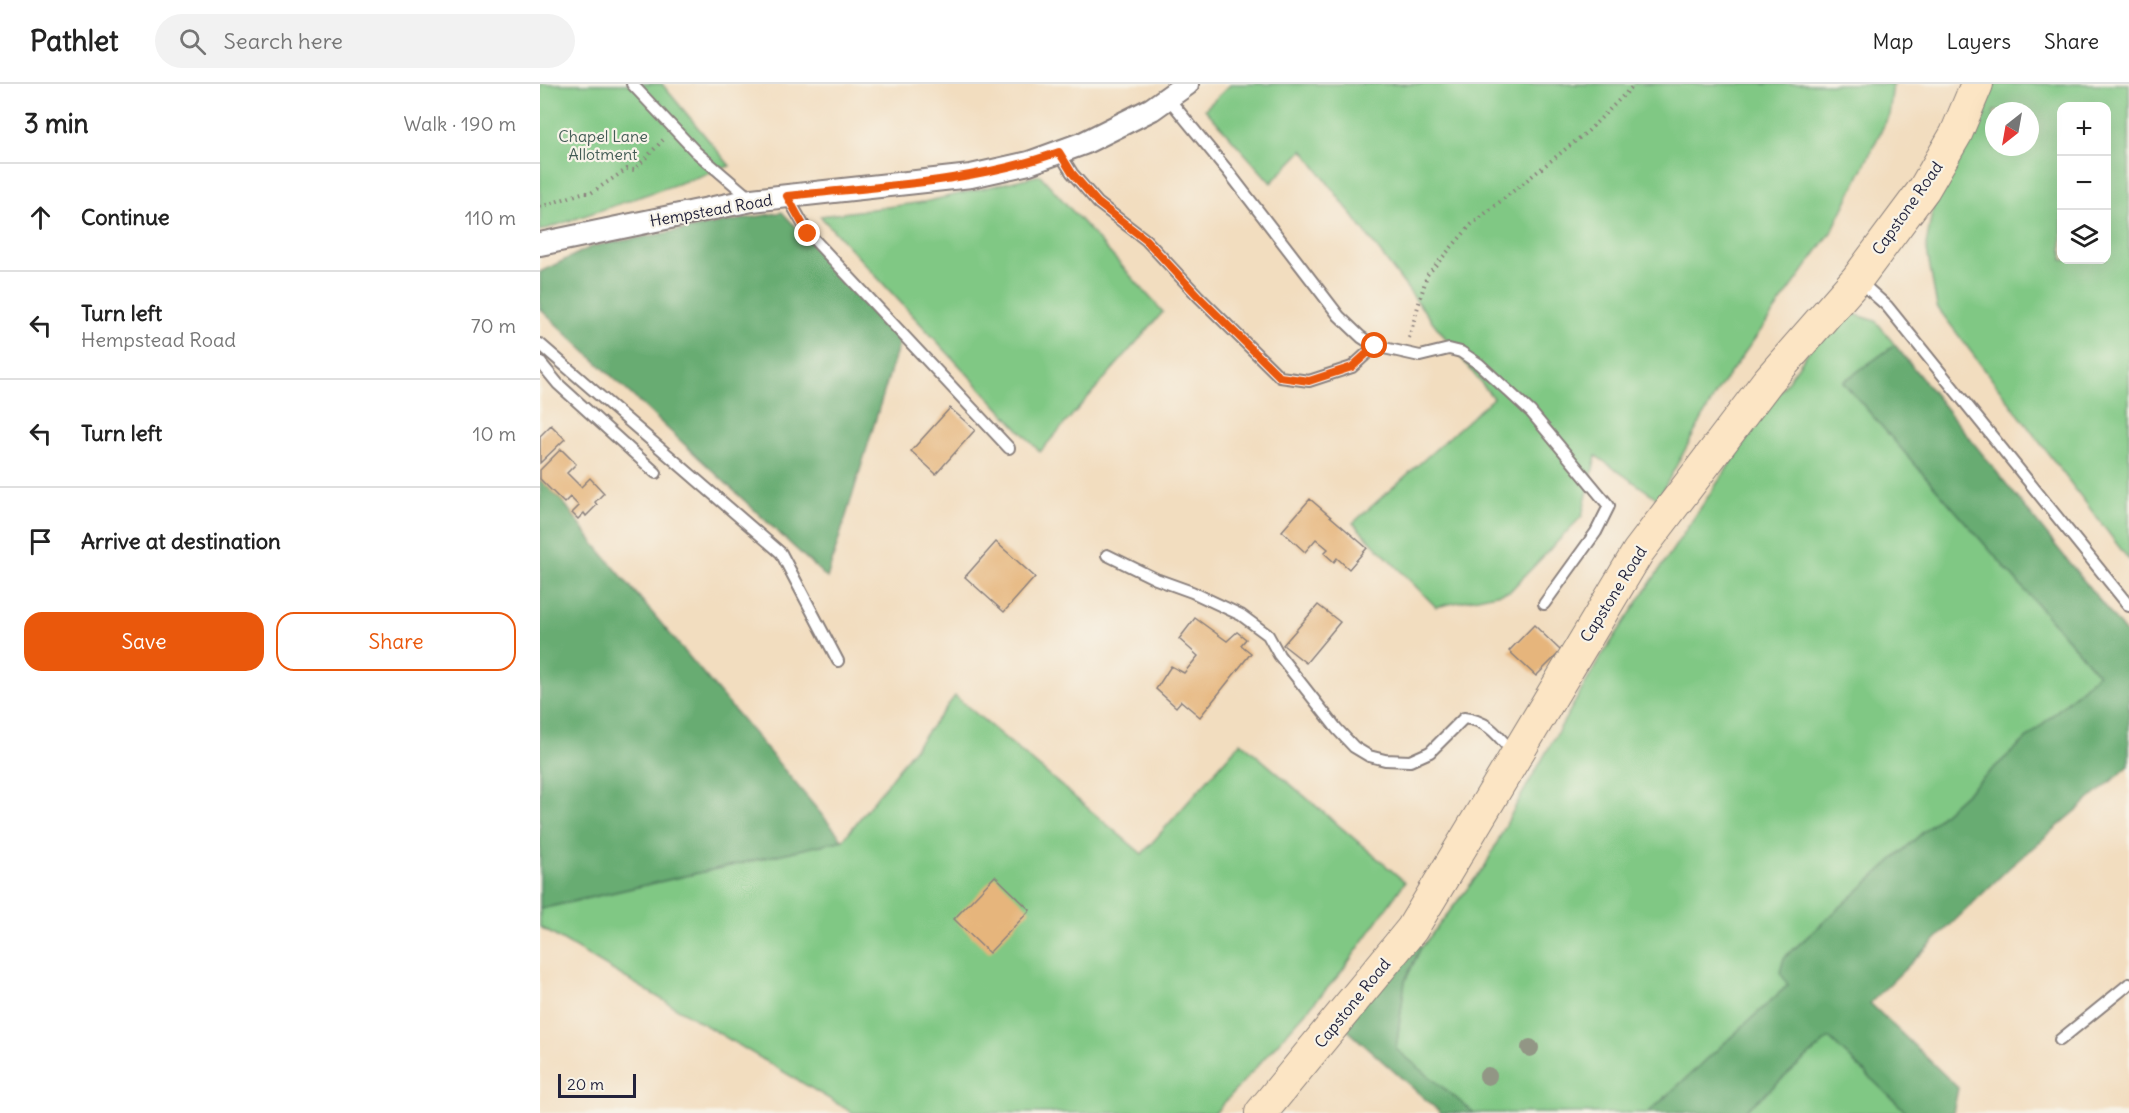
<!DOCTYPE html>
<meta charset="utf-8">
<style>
body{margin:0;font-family:Delius,sans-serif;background:#f2f2f2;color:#222}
.controls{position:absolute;right:18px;top:18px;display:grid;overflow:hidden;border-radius:12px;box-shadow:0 6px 24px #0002}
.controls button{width:54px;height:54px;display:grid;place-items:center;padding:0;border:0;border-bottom:2px solid #e0e0e0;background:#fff;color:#222;font:30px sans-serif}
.compass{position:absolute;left:1445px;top:18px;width:54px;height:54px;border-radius:50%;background:#fff;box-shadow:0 6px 24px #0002;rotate:211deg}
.scale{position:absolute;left:18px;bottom:15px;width:78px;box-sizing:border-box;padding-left:6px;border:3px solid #22223b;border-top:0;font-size:16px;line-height:21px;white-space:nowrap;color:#22223b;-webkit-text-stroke:4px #f7f3e8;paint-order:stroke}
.stop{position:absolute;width:18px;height:18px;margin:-14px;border:4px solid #ea580c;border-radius:50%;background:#fff}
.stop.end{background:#ea580c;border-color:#fff;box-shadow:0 2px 6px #0008}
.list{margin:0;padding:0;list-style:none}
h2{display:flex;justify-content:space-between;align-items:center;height:78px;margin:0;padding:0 24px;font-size:26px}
h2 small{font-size:20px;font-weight:400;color:#767676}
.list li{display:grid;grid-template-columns:39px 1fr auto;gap:18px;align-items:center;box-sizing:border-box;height:108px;padding:0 24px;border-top:2px solid #e0e0e0}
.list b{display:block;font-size:22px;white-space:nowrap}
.list p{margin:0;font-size:20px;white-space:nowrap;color:#767676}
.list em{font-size:20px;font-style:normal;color:#767676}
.actions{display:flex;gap:12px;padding:18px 24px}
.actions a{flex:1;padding:14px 0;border:2px solid #ea580c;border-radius:18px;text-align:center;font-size:21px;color:#ea580c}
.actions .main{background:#ea580c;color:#fff}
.icon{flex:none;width:33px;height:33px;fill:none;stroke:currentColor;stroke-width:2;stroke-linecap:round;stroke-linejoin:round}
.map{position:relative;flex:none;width:1589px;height:1029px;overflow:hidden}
header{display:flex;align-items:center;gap:36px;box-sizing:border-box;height:84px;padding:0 30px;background:#fff;border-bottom:2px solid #e0e0e0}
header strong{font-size:28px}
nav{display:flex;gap:33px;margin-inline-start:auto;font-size:21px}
.search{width:420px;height:54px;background:#f2f2f2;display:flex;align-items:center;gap:15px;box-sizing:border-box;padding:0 21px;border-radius:33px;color:#767676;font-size:22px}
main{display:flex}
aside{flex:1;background:#fff}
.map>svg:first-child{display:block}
.green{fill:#80c884;stroke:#517560;stroke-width:1.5;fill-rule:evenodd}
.forest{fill:#68ac72;stroke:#456756;stroke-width:1.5}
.building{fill:#e6b57c}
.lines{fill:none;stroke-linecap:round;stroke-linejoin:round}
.lane-casing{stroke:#8a807d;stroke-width:14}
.street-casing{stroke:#8a807d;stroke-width:26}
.secondary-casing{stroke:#8a807d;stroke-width:34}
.path{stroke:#8a807d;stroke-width:4;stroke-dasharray:1.5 4.5;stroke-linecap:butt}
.lane{stroke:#fff;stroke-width:10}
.street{stroke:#fff;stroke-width:22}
.secondary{stroke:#fce5c4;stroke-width:32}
.tree{fill:#929685}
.route{stroke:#ea580c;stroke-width:8}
.labels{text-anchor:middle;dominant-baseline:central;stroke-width:4.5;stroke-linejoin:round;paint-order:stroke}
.park-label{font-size:16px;fill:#435c55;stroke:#f7f3e8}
.street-label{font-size:16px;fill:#22223b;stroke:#f7f3e8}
</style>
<header>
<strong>Pathlet</strong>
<div class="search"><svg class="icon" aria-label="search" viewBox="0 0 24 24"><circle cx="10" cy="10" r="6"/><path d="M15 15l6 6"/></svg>Search here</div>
<nav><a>Map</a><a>Layers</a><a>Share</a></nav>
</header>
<main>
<aside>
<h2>3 min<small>Walk · 190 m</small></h2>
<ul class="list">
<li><svg class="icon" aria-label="ahead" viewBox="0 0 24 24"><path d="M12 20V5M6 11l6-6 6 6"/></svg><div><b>Continue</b></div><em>110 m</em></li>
<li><svg class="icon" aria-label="left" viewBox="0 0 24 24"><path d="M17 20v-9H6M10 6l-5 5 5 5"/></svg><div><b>Turn left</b><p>Hempstead Road</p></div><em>70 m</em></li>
<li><svg class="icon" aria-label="left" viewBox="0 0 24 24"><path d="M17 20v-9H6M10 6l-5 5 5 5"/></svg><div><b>Turn left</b></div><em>10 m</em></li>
<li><svg class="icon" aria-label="arrive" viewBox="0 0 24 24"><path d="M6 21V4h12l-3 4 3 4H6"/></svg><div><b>Arrive at destination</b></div></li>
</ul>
<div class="actions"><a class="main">Save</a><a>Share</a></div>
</aside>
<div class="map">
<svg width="1589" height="1029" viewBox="0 0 1589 1029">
<rect width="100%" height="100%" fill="#f7f3e8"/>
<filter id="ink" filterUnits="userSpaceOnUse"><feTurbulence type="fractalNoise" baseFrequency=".0167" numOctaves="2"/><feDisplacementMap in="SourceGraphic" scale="12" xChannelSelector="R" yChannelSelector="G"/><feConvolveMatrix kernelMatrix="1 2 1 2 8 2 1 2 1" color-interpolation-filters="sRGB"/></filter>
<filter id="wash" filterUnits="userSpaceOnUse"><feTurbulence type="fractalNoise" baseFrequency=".008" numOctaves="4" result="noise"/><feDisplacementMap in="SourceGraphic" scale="24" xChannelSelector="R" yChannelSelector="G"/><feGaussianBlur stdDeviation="1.35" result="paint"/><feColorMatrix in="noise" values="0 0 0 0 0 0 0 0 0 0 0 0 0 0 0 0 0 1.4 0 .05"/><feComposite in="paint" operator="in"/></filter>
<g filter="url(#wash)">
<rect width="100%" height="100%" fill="#f2ddbf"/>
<path class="green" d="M0 0H122L190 82 0 147Z
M691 0H1353L1349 31 1292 147 1178 306 1118 415 1056 372 1042 432 970 507 896 523 813 439 953 314 888 232 763 66 731 99 665 25Z
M1444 0H1589V476L1397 223 1386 161 1399 91ZM1522 22H1566V176H1522ZM1454 27H1490V63H1454Z
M500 91 623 228 500 368 280 132 384 118Z
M1314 230 1336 237 1355 261 1303 298 1558 590 1244 874 1248 901 1108 1029H934L856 965 865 897 881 864 945 782 976 721 1059 576 1204 359 1287 241Z
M415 612 602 770 701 658 865 798 800 890 675 1029H313L0 843V825L303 756Z
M1289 954 1367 1029H1203Z"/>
<path class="forest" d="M242 128 360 256 287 494 0 225V188L53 162Z
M1355 261 1589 553V682L1470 783 1330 919 1418 1004 1413 1029H1367L1289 954 1203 1029H1108L1248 901 1240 888 1244 874 1558 590 1303 298Z
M0 395 24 419 52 457 303 756 0 825Z
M875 856 881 863 865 897 856 965 934 1029H901L804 943Z"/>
<g id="blocks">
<path class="building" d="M410 324 435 346 396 390 371 367Z
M11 341 25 355 0 379V352Z
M21 365 36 380 27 389 41 403 50 394 64 409 55 418 57 421 46 432 44 429 38 435 32 429 39 422 30 413 24 419 0 395V386Z
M770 415 827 464 809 485 797 474 794 478 784 469 788 465 776 455 765 468 742 447Z
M456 458 495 493 464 528 425 493Z
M778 521 800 538 766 579 743 561Z
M655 534 687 557 697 548 706 555 701 561 711 569 660 633 641 617 636 623 616 605 631 582 644 589 658 572 639 555Z
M994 541 1021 567 996 592 969 567Z
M455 792 490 826 449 869 414 835Z"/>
</g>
</g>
<g filter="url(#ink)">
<use href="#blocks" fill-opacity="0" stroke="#8a807d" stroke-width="1.5"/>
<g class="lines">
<g class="lane-casing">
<path id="lane" d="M92 0 156 68 212 116
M628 14 687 86 799 232 821 253 835 262 880 272 909 265 921 268 939 280 991 328 1069 422 1056 448 1004 520
M519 68 532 89 558 119 606 156 658 212 740 293 769 297 812 283 835 262
M247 112 268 149 469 364
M1319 197 1347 222 1589 522
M0 260 241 469 298 577
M0 278 18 300 116 389
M567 471 616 495 652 508 701 531 728 551 739 571 797 645 814 663 829 672 845 676 870 677 890 668 924 634C948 636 959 653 973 669
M1520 956 1589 900"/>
</g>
<g class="street-casing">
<path id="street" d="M0 160 212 116 431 92 489 79 544 59 612 25 647 0"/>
</g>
<g class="secondary-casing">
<path id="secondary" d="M721 1029 872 845 1098 468 1227 298 1317 195 1384 105 1416 50 1437 0"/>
</g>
<path class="path" d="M0 123 42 109H51L87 85 94 86 123 56
M869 254 887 191 931 141 1048 47 1095 0"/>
<use href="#lane" class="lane"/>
<use href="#street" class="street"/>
<use href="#secondary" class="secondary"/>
</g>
<g class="tree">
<circle cx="990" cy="964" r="9"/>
<circle cx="948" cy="992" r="9"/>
</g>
</g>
<g class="lines" filter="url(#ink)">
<path class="route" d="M268 150 247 112C338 102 432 99 519 68L532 89 558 119 606 156 658 212 740 293 769 297 812 283 835 262"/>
</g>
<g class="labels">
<g class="park-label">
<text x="63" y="52">Chapel Lane<tspan x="63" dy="18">Allotment</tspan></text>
</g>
<g class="street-label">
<text transform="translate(1367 124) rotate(-55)">Capstone Road</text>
<text transform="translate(171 126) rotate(-10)">Hempstead Road</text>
<text transform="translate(1073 510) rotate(-58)">Capstone Road</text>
<text transform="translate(812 919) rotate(-51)">Capstone Road</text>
</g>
</g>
</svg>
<div class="controls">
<button>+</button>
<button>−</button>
<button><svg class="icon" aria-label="layers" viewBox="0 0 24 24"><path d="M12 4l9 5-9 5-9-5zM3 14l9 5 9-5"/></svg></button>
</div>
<svg class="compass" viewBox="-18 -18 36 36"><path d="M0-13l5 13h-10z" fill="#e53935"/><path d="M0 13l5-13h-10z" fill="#767676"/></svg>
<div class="scale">20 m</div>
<div class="stop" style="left:835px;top:262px"></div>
<div class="stop end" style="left:268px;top:150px"></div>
</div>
</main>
